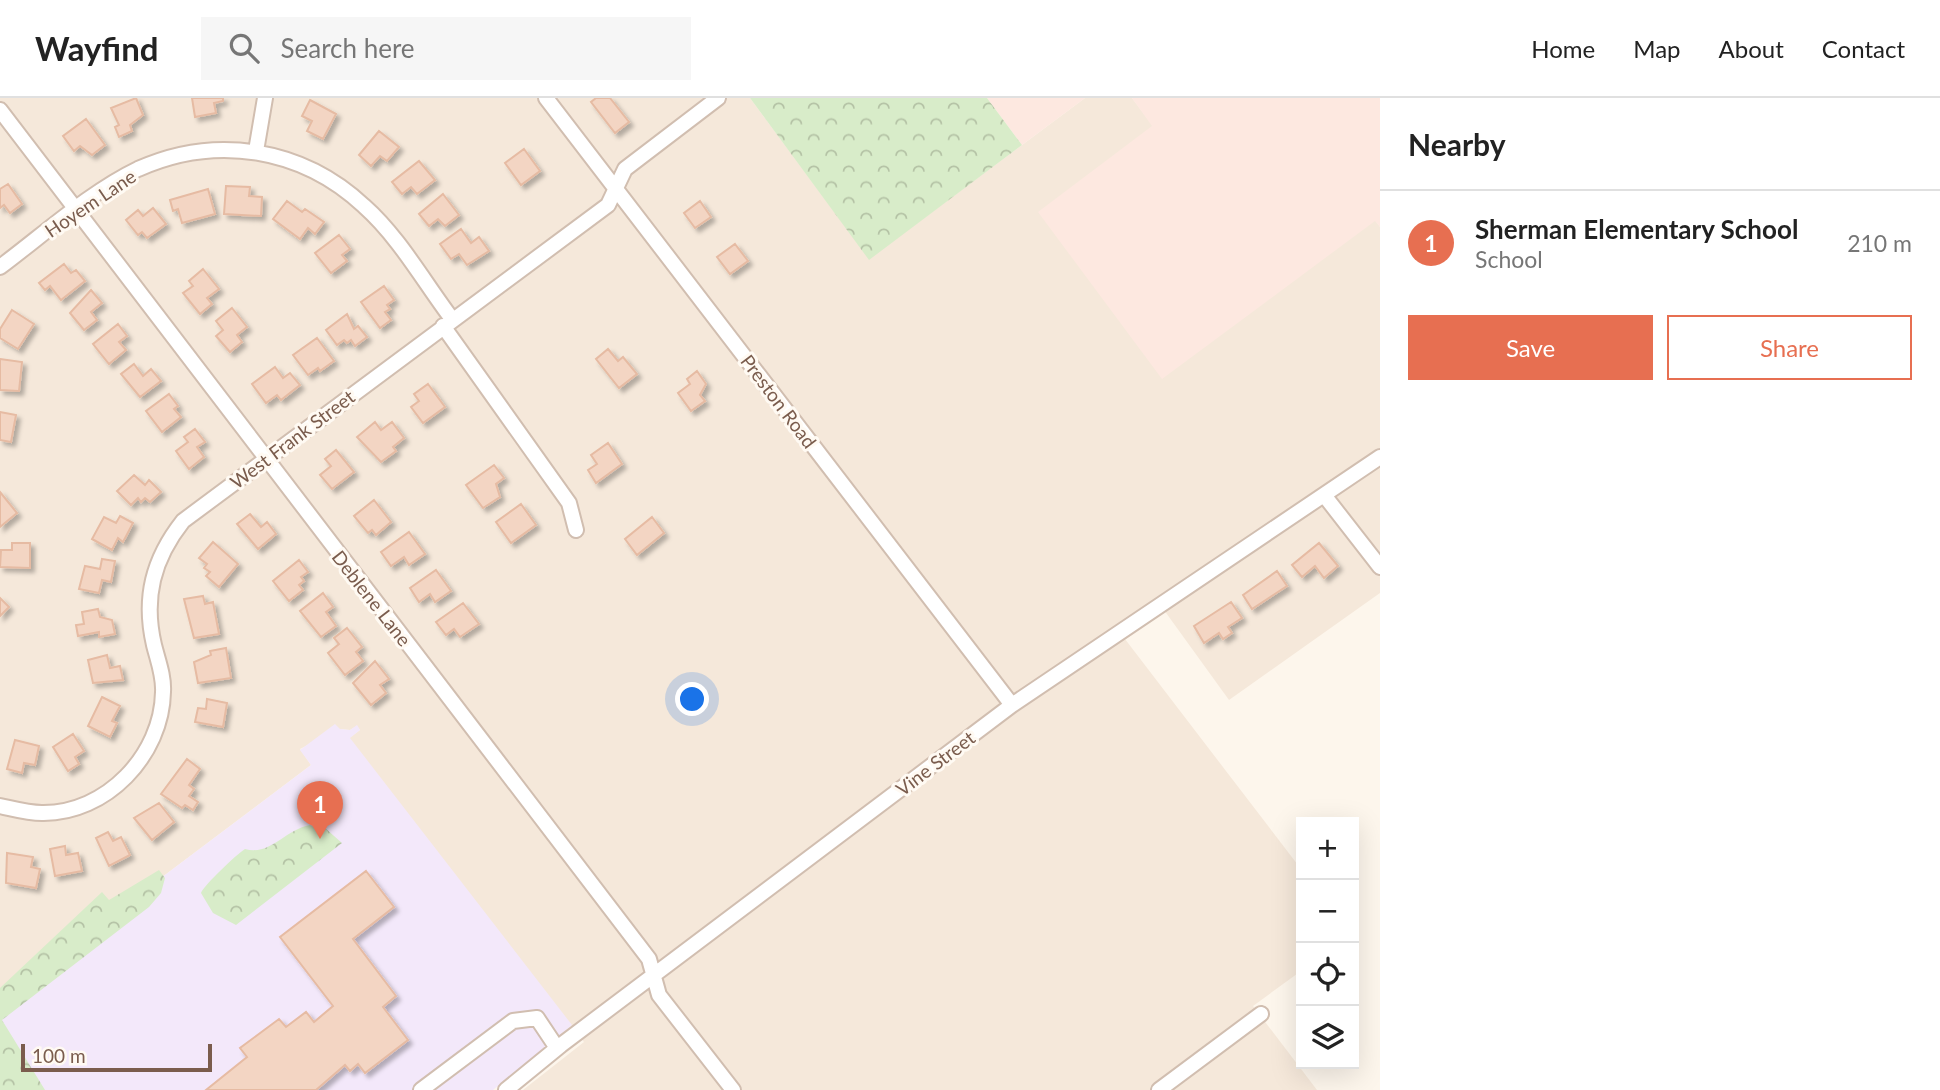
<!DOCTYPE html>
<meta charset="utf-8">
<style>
body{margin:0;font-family:Lato,sans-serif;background:#f6f6f6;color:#222}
.controls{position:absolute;right:21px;bottom:21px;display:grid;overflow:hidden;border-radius:0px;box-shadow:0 7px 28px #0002}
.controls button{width:63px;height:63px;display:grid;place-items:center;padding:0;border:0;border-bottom:2px solid #e0e0e0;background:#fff;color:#222;font:35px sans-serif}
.scale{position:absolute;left:21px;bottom:18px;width:191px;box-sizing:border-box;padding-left:7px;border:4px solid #7a5c4d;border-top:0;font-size:19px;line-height:24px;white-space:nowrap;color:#7a5c4d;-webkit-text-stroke:5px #fffaf3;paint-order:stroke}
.you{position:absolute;left:693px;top:602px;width:24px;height:24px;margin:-18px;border:5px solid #fff;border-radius:50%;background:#1a73e8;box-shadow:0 0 0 10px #1a73e833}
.badge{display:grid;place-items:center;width:46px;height:46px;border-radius:50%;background:#e76f51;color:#fff;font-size:23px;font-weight:700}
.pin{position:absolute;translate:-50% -58px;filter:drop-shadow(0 2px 4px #0008)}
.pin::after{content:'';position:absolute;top:37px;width:24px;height:21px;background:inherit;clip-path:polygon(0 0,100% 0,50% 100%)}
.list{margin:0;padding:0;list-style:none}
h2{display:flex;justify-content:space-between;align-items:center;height:91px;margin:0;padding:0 28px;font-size:30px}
h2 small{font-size:23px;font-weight:400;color:#767676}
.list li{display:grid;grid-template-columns:46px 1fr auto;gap:21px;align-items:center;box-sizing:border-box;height:105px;padding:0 28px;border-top:2px solid #e0e0e0}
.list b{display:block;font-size:26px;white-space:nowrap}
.list p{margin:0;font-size:23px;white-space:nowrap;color:#767676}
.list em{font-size:23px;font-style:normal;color:#767676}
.actions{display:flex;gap:14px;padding:21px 28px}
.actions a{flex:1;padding:16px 0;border:2px solid #e76f51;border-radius:0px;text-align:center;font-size:24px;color:#e76f51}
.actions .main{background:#e76f51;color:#fff}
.icon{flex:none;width:38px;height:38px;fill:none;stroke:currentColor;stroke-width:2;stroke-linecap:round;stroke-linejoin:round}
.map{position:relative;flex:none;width:1380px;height:992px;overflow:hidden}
header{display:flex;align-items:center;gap:42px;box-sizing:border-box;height:98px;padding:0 35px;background:#fff;border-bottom:2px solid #e0e0e0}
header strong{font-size:33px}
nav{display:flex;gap:38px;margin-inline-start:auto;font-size:24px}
.search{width:490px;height:63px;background:#f6f6f6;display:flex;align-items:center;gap:18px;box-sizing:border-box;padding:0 24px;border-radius:0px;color:#767676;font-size:26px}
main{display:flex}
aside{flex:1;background:#fff}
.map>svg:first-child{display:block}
.residential{fill:#f5e8da}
.commercial{fill:#fde8e0}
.education{fill:#f3e8fa}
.forest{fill:url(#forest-crowns)}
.building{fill:#f3d5c3;stroke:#e6bba3;stroke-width:2;filter:url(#shadow)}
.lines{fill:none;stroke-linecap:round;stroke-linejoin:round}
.minor-casing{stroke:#d1beb0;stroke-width:18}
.minor{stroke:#fff;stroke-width:14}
.labels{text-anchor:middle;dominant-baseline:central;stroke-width:6;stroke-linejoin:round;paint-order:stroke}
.street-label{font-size:19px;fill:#7a5c4d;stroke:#fffaf3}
</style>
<header>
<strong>Wayfind</strong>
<div class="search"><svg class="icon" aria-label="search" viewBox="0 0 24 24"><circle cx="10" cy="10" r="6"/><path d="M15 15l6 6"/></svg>Search here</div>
<nav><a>Home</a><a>Map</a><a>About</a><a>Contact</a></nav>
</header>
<main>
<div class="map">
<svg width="1380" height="992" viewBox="0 0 1380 992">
<defs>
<pattern id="forest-crowns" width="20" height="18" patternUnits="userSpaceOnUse" patternTransform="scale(1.75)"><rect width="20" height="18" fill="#d8ecc9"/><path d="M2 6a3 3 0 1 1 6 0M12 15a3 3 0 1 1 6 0" fill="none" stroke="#b4c2a5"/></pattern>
<filter id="shadow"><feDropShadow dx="4" dy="4" stdDeviation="2" flood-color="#0004"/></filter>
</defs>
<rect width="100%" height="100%" fill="#fdf6ec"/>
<path class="residential" d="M0 0H750L869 161 1085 0H1132L1153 28 1376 123 1380 129V495L1229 602 1156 501 1115 528 1301 771V873L1253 908 1317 992H523L584 944 349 640 360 632 357 628 350 632 340 631 300 651 311 667 0 901Z"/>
<path class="commercial" d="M987 0H1085L1022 47Z
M1132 0H1380V129L1375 123 1162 281 1038 114 1152 28Z"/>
<path class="education" d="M335 626 340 631 350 632 357 627 360 632 350 640 572 927 493 992H6L0 901 311 667 300 652Z"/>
<path class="forest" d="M750 0H987L1022 47 869 162Z
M310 727 320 732 325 730 342 745 236 827 213 815 201 795C204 787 237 756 245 751 271 758 284 732 310 727Z
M159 772 165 780 161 795 149 809 2 922 45 992H0V890L102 794 109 802Z"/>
<path class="building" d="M136 0 143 17 130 27 132 33 119 39 115 29 119 27 111 10Z
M192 0H223V3L214 5 216 15 195 19Z
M596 0H610L629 24 615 35 591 4Z
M310 2 336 16 323 41 307 33 312 23 302 18Z
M86 21 105 47 92 57 80 48 74 53 63 38Z
M379 33 399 49 387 63 380 58 371 68 359 57Z
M524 51 540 73 521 87 505 65Z
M419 63 435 82 417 96 411 89 402 96 392 84Z
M8 86 22 106 10 115 4 107 0 110V91Z
M226 88 250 89 249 98 262 99 261 118 224 116Z
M208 91 215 116 182 125 178 111 173 113 170 102Z
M443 96 459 117 445 128 438 121 429 128 419 116Z
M287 103 302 114 305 111 324 124 315 136 308 130 300 141 273 121Z
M700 103 711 119 695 130 684 115Z
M153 110 166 126 147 140 142 134 138 137 126 122 138 112 143 118Z
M461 131 471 145 479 139 489 153 467 167 459 156 451 161 440 146Z
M339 137 350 151 342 157 347 163 331 175 315 155Z
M735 146 748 163 730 176 717 159Z
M64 166 71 175 76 172 85 183 61 202 50 188 45 192 39 185Z
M203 171 219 191 207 200 212 206 200 216 183 195 193 188 189 183Z
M384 188 394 202 387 207 390 211 385 214 391 222 380 230 361 204Z
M91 192 102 205 91 214 97 222 84 232 70 215Z
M232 210 247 229 237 237 242 244 230 254 216 238 223 232 216 223Z
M12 212 34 226 18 251 0 240V231Z
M347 216 354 231 358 228 367 239 355 248 351 242 347 245 344 242 337 247 326 232Z
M118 226 127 238 119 244 126 252 109 266 93 246Z
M317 240 334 263 320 273 318 270 308 277 293 257Z
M608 251 618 263 623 259 637 276 619 290 596 261Z
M0 261 22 264 19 293 0 292Z
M134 266 143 278 151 271 161 283 140 299 121 276Z
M275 269 283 280 290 275 300 287 281 302 277 297 266 305 252 286Z
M697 273 706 286 700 297 705 303 691 313 678 295 690 286 687 281Z
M428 286 445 309 423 325 411 309 419 303 414 296Z
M169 296 178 308 174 311 181 319 162 334 146 313Z
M0 314 16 317 11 344 0 342Z
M375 324 381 332 392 324 404 340 393 349 396 353 381 364 357 339Z
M195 331 205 344 197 349 204 359 189 371 176 353 188 344 184 339Z
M608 345 622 366 596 385 588 372 597 366 591 357Z
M336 352 354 374 332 391 320 377 331 368 325 361Z
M494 367 504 380 496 386 500 399 483 410 466 387Z
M134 377 145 387 149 382 161 394 150 404 145 400 141 404 138 400 131 407 117 393Z
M0 394 17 415 0 429Z
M374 402 391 424 376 437 372 432 368 435 354 418Z
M521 406 536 427 511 445 496 424Z
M250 416 261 429 267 424 276 436 258 451 237 426Z
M120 418 133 425 123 444 118 440 112 452 92 441 104 419 116 425Z
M652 419 664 435 637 457 625 441Z
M409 434 425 456 409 467 404 459 391 468 381 454Z
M213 444 238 466 219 489 206 478 210 474 204 470 207 466 199 460Z
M12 445H30V470L0 469 1 452H12Z
M1319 445 1338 468 1324 480 1315 468 1302 479 1292 467Z
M102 461 115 463 111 484 102 482 99 495 79 491 85 468 100 471Z
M299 462 308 474 301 479 304 483 299 487 303 492 289 503 273 483Z
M436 472 451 493 435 504 430 496 419 504 410 490Z
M1277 473 1287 488 1252 511 1243 497Z
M323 495 333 509 326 514 336 528 321 539 300 513Z
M203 498 205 506 213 504 219 536 194 540 184 501Z
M0 500 9 509 0 518Z
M1231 504 1242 520 1228 529 1232 535 1223 541 1219 535 1204 545 1194 528Z
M463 505 479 526 460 539 454 531 446 537 436 524Z
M98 511 100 519 112 522 115 536 99 539V534L78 538 76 527 84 526 82 514Z
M347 530 362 549 356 554 363 563 345 577 328 555 339 546 334 540Z
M226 550 231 580 198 585 194 564 211 557 210 553Z
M107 557 110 570 120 568 123 582 93 585 88 562Z
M375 563 389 581 380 587 386 595 371 607 353 585Z
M102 599 120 608 112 623 117 625 110 639 88 628Z
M207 601 227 605 223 629 195 624 198 610 206 611Z
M73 636 84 653 75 659 79 666 68 673 53 649Z
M15 642 39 648 35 667 24 665 22 675 7 671Z
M187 661 200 671 189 687 194 691 189 698 198 704 193 712 185 707 182 710 161 696Z
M159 705 174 724 152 742 134 720Z
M108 734 113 743 121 739 130 757 109 768 96 740Z
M65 748 66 757 78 755 82 773 55 778 50 751Z
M7 755 33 759 31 769 40 771 36 790 6 785Z
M366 773 394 809 353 841 396 898 383 909 408 942 365 975 358 966 350 973 345 967 316 992H206L247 959 240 950 279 921 286 929 306 914 314 924 333 908 280 839Z"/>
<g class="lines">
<g class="minor-casing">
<path id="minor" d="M546 0 1012 607
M0 12 649 861 659 897 733 992
M256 53 265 0
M0 169C43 137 90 94 138 71 216 36 302 50 364 108 399 139 424 184 452 221
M443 228 569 405 576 432
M1324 397 1380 469
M0 708C14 711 28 715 42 715 106 716 162 657 163 594 164 578 158 563 154 547 143 500 153 461 183 423L608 107 625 71 718 0
M421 992 513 923 537 920 557 950
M506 992 561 947 1012 607 1380 359
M1159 992 1261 916"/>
</g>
<use href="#minor" class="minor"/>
</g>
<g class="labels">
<g class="street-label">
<text transform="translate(90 105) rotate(-34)">Hoyem Lane</text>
<text transform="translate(779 303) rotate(53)">Preston Road</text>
<text transform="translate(292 341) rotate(-37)">West Frank Street</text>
<text transform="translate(372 500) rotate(52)">Deblene Lane</text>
<text transform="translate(935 665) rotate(-37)">Vine Street</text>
</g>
</g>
</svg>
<div class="controls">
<button>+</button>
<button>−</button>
<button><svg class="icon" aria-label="locate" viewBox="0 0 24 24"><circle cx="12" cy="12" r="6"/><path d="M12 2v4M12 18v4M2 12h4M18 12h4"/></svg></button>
<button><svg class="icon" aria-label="layers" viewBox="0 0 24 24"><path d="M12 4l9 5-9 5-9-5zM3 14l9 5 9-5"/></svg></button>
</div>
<div class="scale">100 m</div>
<div class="you"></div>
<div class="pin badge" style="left:320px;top:741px">1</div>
</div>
<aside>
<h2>Nearby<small></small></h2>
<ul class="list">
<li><span class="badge">1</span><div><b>Sherman Elementary School</b><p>School</p></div><em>210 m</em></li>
</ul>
<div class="actions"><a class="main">Save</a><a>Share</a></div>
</aside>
</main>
